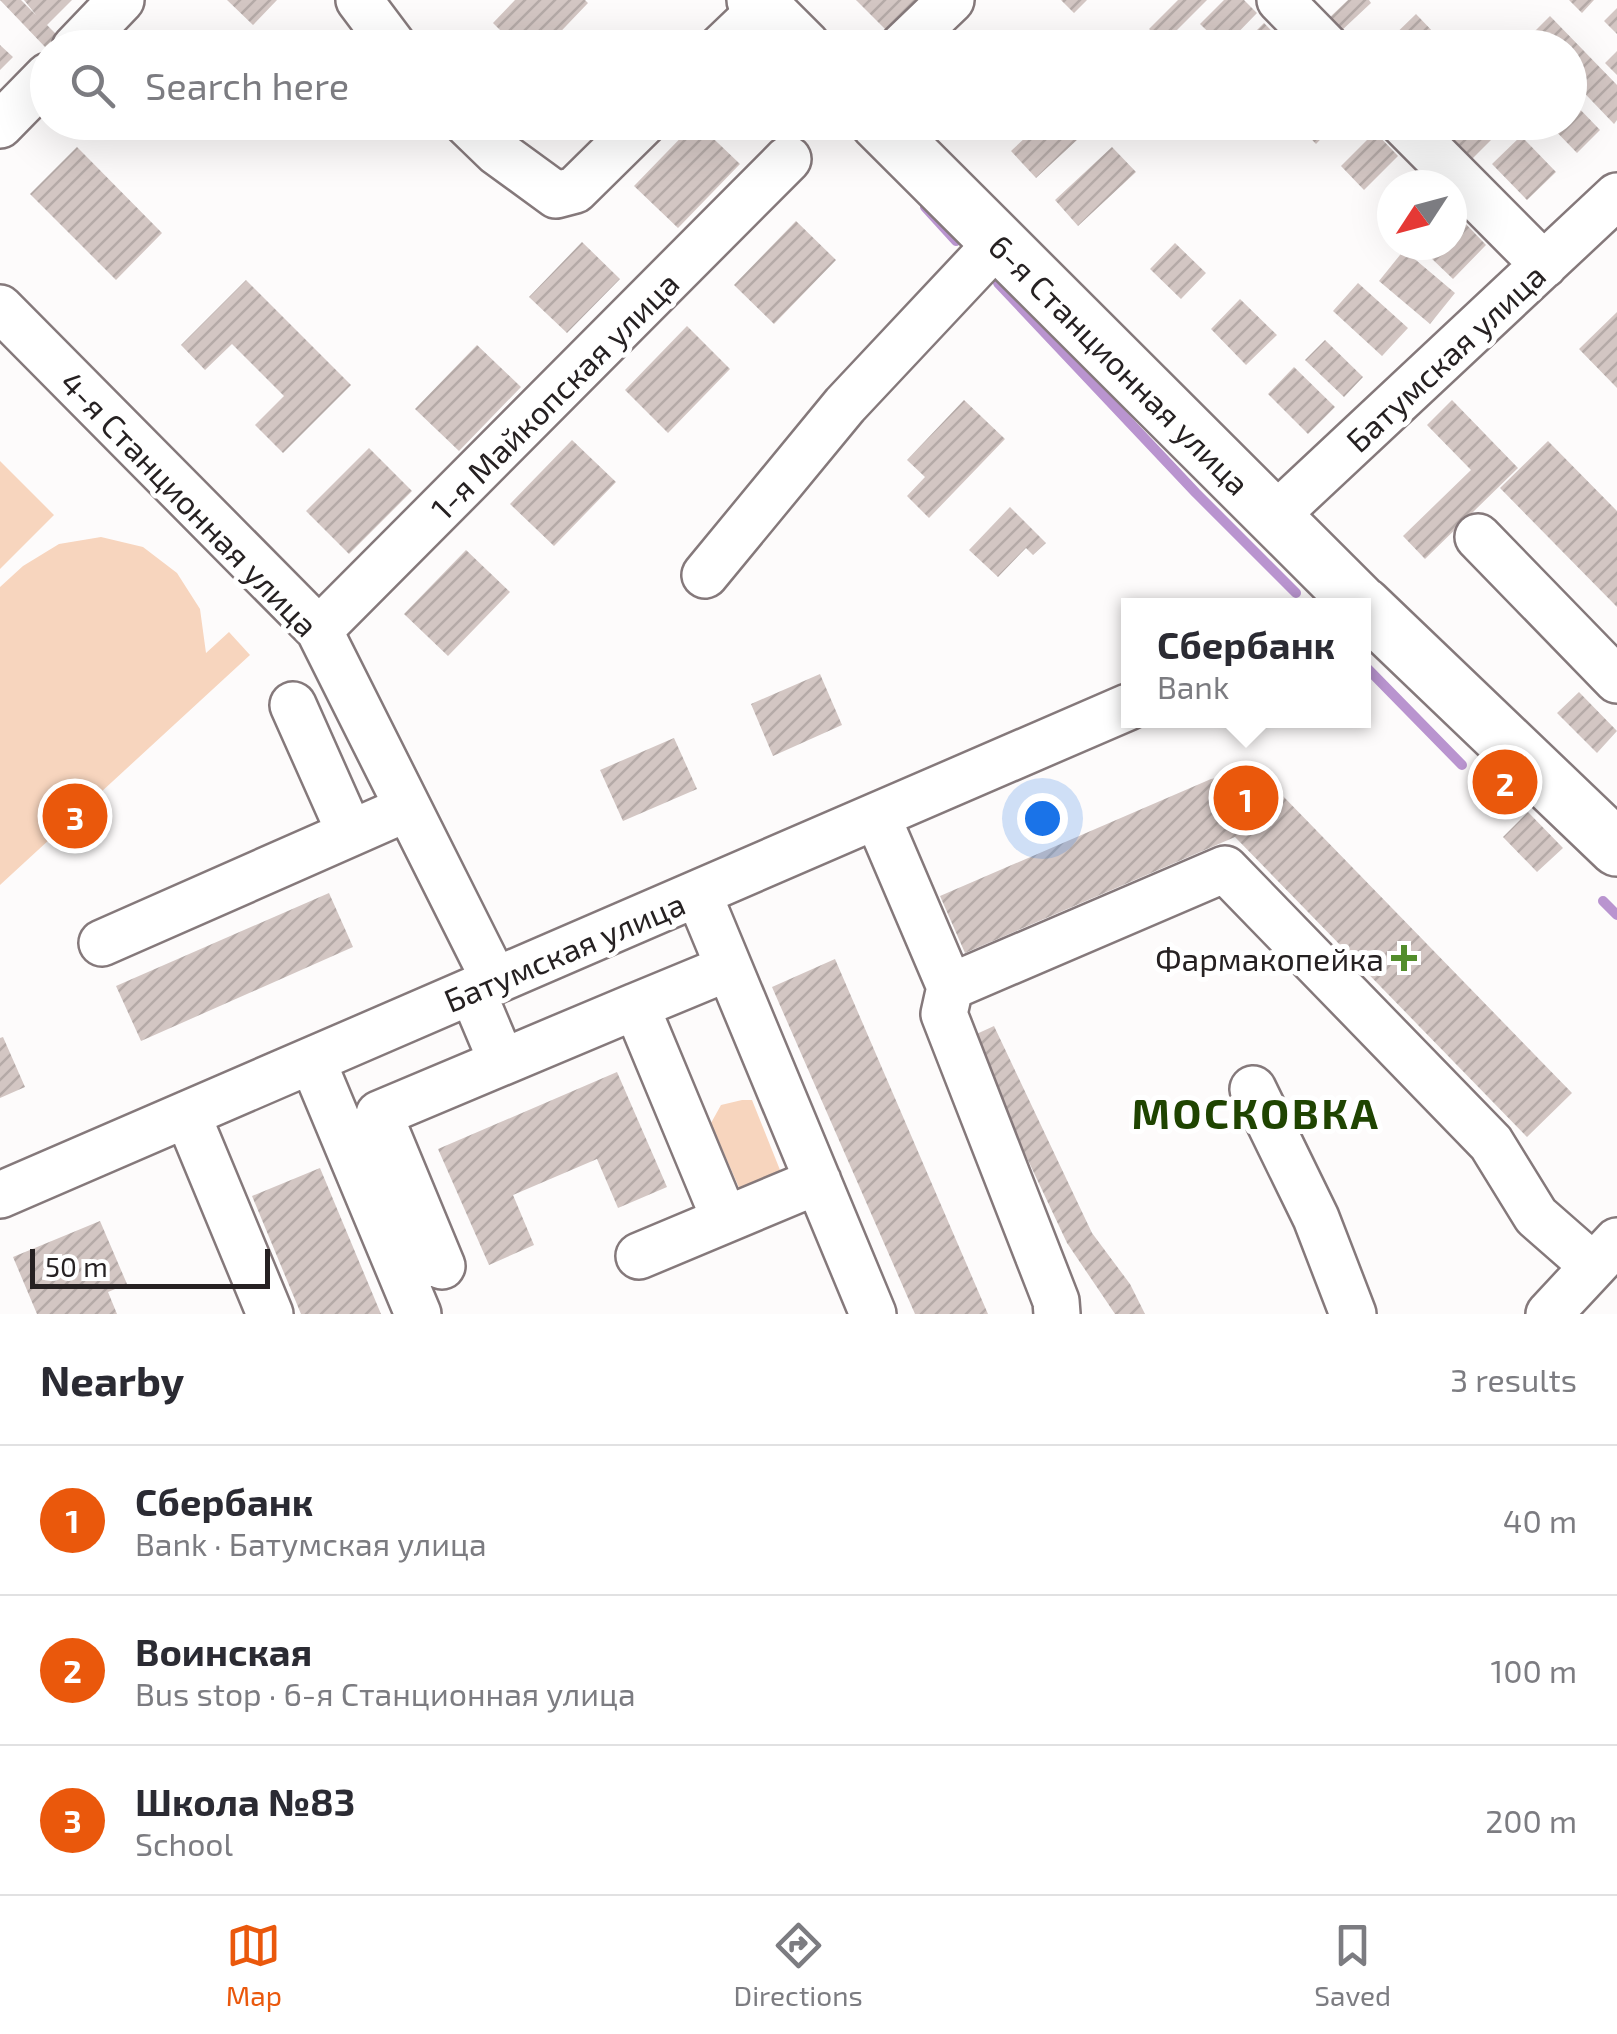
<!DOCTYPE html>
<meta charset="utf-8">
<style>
body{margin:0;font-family:"Exo 2",sans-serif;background:#f2f2f3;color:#2b2b33}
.compass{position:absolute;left:1377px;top:170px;width:90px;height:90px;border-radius:50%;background:#fff;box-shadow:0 10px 40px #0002;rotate:234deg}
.scale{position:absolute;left:30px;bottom:25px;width:240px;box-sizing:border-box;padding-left:10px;border:5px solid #262122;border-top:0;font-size:28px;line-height:35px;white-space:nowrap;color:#262122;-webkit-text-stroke:8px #fff;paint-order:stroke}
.you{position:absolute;left:1042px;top:818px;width:35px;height:35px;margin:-25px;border:8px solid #fff;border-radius:50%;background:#1a73e8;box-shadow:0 0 0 15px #1a73e833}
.badge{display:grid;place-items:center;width:65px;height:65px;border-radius:50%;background:#ea580c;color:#fff;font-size:32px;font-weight:700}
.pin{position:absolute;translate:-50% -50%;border:5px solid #fff;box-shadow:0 2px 10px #0006}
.popup{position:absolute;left:1121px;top:598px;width:250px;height:130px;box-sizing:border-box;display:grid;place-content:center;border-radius:0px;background:#fff;filter:drop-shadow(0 2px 8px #0005);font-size:32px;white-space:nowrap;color:#7c7c81}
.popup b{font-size:38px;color:#2b2b33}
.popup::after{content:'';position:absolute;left:50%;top:100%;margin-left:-20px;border:20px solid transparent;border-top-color:#fff}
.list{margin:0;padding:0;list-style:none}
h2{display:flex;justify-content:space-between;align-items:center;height:130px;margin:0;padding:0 40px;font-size:42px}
h2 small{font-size:32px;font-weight:400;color:#7c7c81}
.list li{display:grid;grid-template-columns:65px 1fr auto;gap:30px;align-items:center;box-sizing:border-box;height:150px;padding:0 40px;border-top:2px solid #e1e1e2}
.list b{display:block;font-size:38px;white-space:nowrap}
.list p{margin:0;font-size:32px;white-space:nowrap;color:#7c7c81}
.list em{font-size:32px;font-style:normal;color:#7c7c81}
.icon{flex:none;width:55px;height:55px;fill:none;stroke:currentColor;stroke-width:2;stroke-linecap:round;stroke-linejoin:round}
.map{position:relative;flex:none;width:1617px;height:1314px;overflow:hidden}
.search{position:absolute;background:#fff;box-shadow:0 10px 40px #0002;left:30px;right:30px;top:30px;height:110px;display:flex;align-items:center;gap:25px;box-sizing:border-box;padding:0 35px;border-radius:55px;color:#7c7c81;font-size:38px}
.sheet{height:580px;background:#fff}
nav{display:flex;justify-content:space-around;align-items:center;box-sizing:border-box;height:140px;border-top:2px solid #e1e1e2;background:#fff;font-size:28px;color:#7c7c81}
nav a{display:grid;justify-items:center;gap:5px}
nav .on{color:#ea580c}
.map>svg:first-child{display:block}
.green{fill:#f7d5be}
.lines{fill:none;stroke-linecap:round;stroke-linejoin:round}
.stream{stroke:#b994cf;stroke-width:10}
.building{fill:url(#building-hatch)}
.minor-casing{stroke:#85797b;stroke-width:50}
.major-casing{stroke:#85797b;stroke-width:60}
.minor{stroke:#fff;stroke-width:45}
.major{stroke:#fff;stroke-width:55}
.poi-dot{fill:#528d2b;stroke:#fff;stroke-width:4}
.labels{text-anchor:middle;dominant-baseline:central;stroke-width:10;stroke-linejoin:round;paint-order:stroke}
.street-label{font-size:32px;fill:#262122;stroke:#fff}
.poi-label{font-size:32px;fill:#262122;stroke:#fff;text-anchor:end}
.district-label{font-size:42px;font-weight:bold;letter-spacing:2.5px;fill:#1f4401;stroke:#fff}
</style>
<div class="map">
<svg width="1617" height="1314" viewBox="0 0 1617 1314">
<defs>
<pattern id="building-hatch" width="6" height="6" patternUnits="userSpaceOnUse" patternTransform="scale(2.5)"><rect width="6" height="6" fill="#d3c6c3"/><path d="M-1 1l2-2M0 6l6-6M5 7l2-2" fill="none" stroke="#b5aaa7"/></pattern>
</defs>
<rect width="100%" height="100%" fill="#fdfbfb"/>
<path class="green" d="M0 461 54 515 0 569Z
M101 537 143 547 177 573 200 609 206 653 229 632 250 655 0 885V587L23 566 59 544Z
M742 1100H752L784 1180 743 1197 711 1123 721 1105Z"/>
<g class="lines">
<path class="stream" d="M925 207 956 241
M998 283 1196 493 1296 593
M1364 665 1462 765
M1479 782 1491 795
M1603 901 1617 915"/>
</g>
<path class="building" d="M0 0H21L36 15 24 0H72L47 25 62 40 54 48H46Z
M227 0H277L253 25Z
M515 0H585L588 3 545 48H518L493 23Z
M856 0H918L887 31Z
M1061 0H1087L1074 13Z
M1178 0H1207L1164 43 1149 29Z
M1224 0H1244L1257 13 1224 47 1200 24Z
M1348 0H1369L1371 3 1340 32 1328 19Z
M1569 0H1594L1582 13Z
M1617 8V34L1604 21Z
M1416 14 1436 35 1423 48H1381Z
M1550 16 1617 85V120L1614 124 1570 78V48H1539L1529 37Z
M1264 23 1288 48H1239Z
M619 30 638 48H602Z
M0 45 13 57 0 70Z
M1617 51V75L1605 63Z
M1572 101 1600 130 1577 153 1547 122H1570Z
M587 122H614L601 136Z
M696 122 740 164 678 228 634 186Z
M1042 122H1060L1077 140 1036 178 1011 151Z
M1295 122H1337L1316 144Z
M1437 122H1480L1494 137 1470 161 1435 125Z
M1375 132 1398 156 1364 190 1341 166Z
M1521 136 1556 172 1527 200 1492 164Z
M77 147 162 233 116 280 30 194Z
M1112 147 1136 172 1078 226 1055 200Z
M796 221 836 260 774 324 734 285Z
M1463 221 1486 245 1453 279 1429 256 1440 245H1452V233Z
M582 242 620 279 567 333 529 297Z
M1175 243 1206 273 1181 299 1150 269Z
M1404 250 1455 293 1430 324 1379 281Z
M246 280 351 385 283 453 255 425 284 396 232 344 205 370 181 345Z
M1358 283 1408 328 1382 356 1333 311Z
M1240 299 1277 335 1246 365 1211 329Z
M1617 312V388L1579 349Z
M687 326 730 369 668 433 625 390Z
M1325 340 1363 377 1344 397 1305 360Z
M477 345 521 387 459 451 415 409Z
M1294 367 1335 407 1308 434 1268 394Z
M964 400 1005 439 929 518 907 496 925 477 907 460Z
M1452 400 1518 468 1425 559 1403 536 1471 470 1427 425Z
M572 440 616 482 554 546 510 504Z
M1548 441 1617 511V607L1500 488Z
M369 448 412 491 349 554 306 511Z
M1010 507 1046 543 1033 555 1026 548 998 577 969 550Z
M466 550 510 592 448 656 404 614Z
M820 674 842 725 773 756 751 704Z
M1579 692 1617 731 1597 753 1557 713Z
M674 738 697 789 623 821 600 770Z
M1247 772 1280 793 1572 1093 1527 1137 1235 837 965 953 940 896 1211 779Z
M1528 812 1563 848 1537 872 1503 837Z
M329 893 353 947 141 1041 116 986Z
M835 959 988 1314H915L772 987Z
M994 1026 1092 1233 1130 1284 1145 1314H1115L1067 1243 970 1037Z
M3 1037 25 1087 0 1098V1038Z
M617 1072 667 1187 618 1208 597 1159 513 1195 534 1245 489 1265 438 1149Z
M320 1168 381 1314H301L252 1196Z
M100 1221 127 1284 108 1292 117 1314H37L13 1257Z"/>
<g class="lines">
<g class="minor-casing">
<path id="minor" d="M359 0 395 48
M1280 0 1327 48
M75 48 121 0
M721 48 763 8
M901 48 951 0
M466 122 497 152 556 195 575 190 644 122
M1402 122 1544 265
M0 125 48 76
M0 308 319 630 495 981
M1274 517 1617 196
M1478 537 1617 680
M705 575 845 405 998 242
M319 630 788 159
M293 705 350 833
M877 816 950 987 1225 869 1491 1143 1536 1216 1593 1266
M698 893 873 1314
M102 943 408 808
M950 987 944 1014 1056 1301 1057 1314
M472 991 502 1062
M312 1060 418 1314
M1253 1089 1316 1218 1353 1314
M187 1114 270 1314
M0 1195 1128 707
M725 1220 636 1006 728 968
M639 1256 818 1181
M442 1266 379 1114 636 1006
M1549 1314 1617 1241"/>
</g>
<g class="major-casing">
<path id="major" d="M755 0 803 48
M878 122 1363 606
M1364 606 1617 848"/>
</g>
<use href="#minor" class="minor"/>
<use href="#major" class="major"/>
</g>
<path class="poi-dot" d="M1399 943h10v10h10v10h-10v10h-10v-10h-10v-10h10z"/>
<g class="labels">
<g class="street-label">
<text transform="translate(1445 357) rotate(-43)">Батумская улица</text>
<text transform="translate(1120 364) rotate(45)">6-я Станционная улица</text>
<text transform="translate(554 395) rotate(-45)">1-я Майкопская улица</text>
<text transform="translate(190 503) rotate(46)">4-я Станционная улица</text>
<text transform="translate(564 951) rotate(-23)">Батумская улица</text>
</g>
<g class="poi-label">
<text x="1384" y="958">Фармакопейка</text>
</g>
<g class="district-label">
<text x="1256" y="1112">МОСКОВКА</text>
</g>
</g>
</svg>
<svg class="compass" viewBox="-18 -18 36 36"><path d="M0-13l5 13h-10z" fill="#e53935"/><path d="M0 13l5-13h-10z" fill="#7c7c81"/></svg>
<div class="scale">50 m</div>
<div class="you"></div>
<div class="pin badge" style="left:1246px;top:798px">1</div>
<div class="popup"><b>Сбербанк</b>Bank</div>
<div class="pin badge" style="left:1505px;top:782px">2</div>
<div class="pin badge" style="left:75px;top:816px">3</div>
<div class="search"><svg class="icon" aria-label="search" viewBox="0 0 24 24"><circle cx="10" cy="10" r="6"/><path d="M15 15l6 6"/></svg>Search here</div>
</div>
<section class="sheet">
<h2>Nearby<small>3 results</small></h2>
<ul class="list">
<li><span class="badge">1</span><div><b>Сбербанк</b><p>Bank · Батумская улица</p></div><em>40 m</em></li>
<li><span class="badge">2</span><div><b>Воинская</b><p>Bus stop · 6-я Станционная улица</p></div><em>100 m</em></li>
<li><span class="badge">3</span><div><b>Школа №83</b><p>School</p></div><em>200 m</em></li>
</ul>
</section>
<nav>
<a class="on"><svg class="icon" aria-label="map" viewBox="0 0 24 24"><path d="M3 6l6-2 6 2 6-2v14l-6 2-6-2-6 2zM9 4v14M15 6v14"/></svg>Map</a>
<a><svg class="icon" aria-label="directions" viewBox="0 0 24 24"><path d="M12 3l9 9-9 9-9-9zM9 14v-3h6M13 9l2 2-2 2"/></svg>Directions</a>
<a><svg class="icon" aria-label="saved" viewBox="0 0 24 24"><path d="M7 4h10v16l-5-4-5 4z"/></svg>Saved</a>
</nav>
